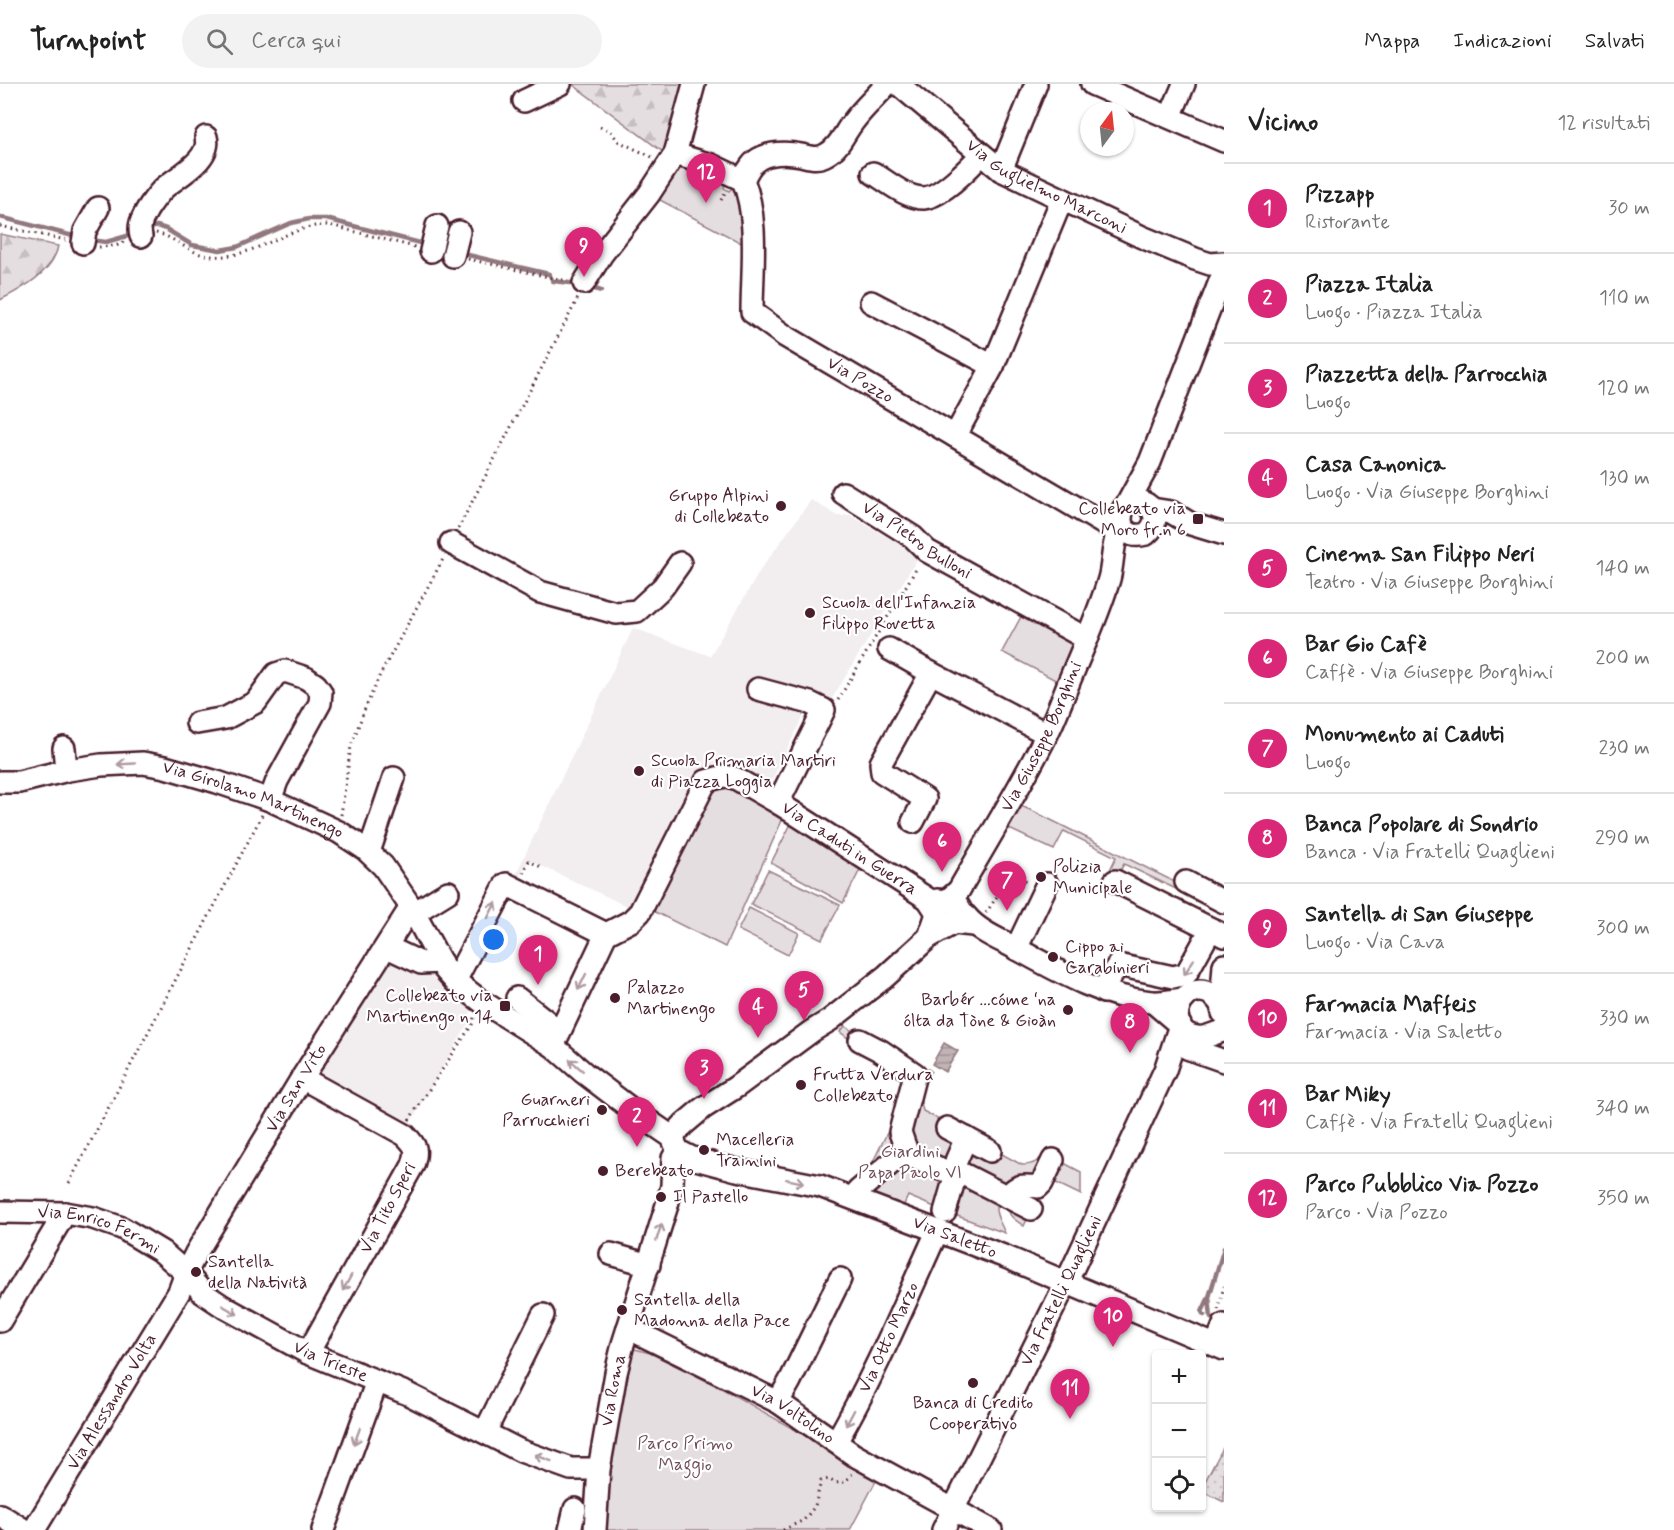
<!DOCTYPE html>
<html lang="it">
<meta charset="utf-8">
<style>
body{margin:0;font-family:Mynerve,sans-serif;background:#f2f2f2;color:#222}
.controls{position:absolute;right:18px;bottom:18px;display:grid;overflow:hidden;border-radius:6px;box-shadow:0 2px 4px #0004}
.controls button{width:54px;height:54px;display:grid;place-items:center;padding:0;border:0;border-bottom:2px solid #e0e0e0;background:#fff;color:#222;font:30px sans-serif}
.compass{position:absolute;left:1080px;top:18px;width:54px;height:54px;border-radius:50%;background:#fff;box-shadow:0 2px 4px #0004;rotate:15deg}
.you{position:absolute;left:494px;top:856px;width:21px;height:21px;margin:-15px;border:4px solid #fff;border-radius:50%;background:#1a73e8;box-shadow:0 0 0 9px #1a73e833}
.badge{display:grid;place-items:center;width:39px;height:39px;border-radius:50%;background:#db2777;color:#fff;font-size:20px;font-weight:700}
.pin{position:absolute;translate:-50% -50px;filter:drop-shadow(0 2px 3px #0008)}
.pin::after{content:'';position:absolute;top:32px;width:21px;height:18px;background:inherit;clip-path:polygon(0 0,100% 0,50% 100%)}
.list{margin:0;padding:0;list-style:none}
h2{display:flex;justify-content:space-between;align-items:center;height:78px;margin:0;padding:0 24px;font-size:26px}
h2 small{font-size:20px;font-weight:400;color:#767676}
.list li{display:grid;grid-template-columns:39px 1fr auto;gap:18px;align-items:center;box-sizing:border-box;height:90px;padding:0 24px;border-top:2px solid #e0e0e0}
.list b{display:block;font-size:22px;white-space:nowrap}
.list p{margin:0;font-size:20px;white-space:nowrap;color:#767676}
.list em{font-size:20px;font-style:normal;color:#767676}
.icon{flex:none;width:33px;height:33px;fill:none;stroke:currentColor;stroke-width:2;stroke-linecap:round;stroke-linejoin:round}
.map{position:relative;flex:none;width:1224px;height:1446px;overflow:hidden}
header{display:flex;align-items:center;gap:36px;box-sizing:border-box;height:84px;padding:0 30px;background:#fff;border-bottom:2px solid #e0e0e0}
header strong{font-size:28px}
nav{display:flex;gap:33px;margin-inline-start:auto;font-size:21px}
.search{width:420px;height:54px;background:#f2f2f2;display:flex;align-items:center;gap:15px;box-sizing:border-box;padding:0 21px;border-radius:33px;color:#767676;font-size:22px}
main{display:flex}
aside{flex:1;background:#fff}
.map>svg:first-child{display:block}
.built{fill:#f2eeef}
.green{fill:#e5dee0;stroke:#987e86;stroke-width:1.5}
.forest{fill:url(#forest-firs);stroke:#987e86;stroke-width:1.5}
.garden{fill:url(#garden-dots);stroke:#987e86;stroke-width:1.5}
.water{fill:url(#water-rules);stroke:#91787e;stroke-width:1.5}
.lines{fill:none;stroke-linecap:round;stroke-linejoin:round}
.stream{stroke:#91787e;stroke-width:4.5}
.minor-casing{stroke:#4a1f2b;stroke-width:26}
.path{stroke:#4a1f2b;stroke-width:3;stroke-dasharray:1.5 4.5;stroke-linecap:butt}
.minor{stroke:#fff;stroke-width:21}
.oneway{stroke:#ae9aa0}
.poi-dot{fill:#4a1f2b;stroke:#fff;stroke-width:2}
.labels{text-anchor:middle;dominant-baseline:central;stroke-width:4.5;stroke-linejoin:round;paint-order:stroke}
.street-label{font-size:18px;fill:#4a1f2b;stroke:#fff}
.poi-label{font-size:18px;fill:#4a1f2b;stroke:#fff;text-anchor:start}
.park-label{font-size:18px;fill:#714f58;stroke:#fff}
</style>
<header>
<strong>Turnpoint</strong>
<div class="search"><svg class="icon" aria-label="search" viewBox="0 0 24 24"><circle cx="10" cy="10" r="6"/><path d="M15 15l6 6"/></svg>Cerca qui</div>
<nav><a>Mappa</a><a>Indicazioni</a><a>Salvati</a></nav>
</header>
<main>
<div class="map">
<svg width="1224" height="1446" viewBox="0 0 1224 1446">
<defs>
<pattern id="forest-firs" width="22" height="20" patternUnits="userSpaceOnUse" patternTransform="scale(1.5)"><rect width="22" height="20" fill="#e5dee0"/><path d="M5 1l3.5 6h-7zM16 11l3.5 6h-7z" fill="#c6bec0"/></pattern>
<pattern id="garden-dots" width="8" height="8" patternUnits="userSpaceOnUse" patternTransform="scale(1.5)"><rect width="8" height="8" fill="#e5dee0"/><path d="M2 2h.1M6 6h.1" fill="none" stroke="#c6bec0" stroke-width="1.8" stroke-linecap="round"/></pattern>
<pattern id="water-rules" width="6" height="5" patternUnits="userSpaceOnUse" patternTransform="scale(1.5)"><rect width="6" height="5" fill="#c1b3b6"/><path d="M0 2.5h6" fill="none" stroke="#9f9194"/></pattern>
</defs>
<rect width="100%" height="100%" fill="#fff"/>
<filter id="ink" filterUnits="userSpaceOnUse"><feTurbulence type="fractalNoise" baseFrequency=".0167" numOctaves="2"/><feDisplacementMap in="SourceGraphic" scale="12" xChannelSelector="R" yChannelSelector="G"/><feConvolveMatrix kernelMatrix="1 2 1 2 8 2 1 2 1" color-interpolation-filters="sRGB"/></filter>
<g filter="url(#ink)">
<path class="built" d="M811 416 838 432 850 431 919 472 828 621 812 615 771 698 734 681 723 682 637 827 529 776 518 795 514 794 633 544 710 572 761 485Z
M388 873 430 892 473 919 471 924 470 936 407 1045 318 993Z"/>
<path class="green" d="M681 79 726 97 724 104 729 107 734 102 743 109 747 162 658 115Z
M1023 529 1077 558 1063 600 1002 568Z
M731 700 784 732 725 863 647 824 706 706Z
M1019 721 1037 729 1181 801 1178 806 1124 780 1118 790 1110 786 1116 773 1064 747 1054 766 1007 744Z
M792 738 863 780 843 819 771 779Z
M768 786 840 821 822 855 751 820Z
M749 824 799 849 788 871 738 846Z
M845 942 857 950 890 961 931 987C921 1002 918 1009 923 1027L1022 1081C1033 1081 1038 1078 1045 1069L1081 1088V1111L1046 1094 1024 1142C1010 1133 1008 1132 1007 1114L998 1111C993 1129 998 1133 1005 1149L949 1129 908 1112 902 1125 861 1108 864 1096 911 1000 840 948Z
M631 1264 650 1269 723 1305 878 1393 850 1446H602L610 1387V1349Z"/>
<path class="forest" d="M572 0H688L678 59 663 68Z
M0 150 58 162C53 188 22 205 0 216Z"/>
<path class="garden" d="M1224 1362V1418L1202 1407V1403Z"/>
<path class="water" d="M944 959 958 967 945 988 932 980Z"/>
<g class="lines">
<path class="stream" d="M0 133 77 153
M145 146 157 142 166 145 192 161 220 166 237 163 291 139 309 135H326L424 160
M91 156 106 158 134 150
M464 170 549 190 553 197 578 200
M595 205 601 207
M1204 1231 1202 1228 1208 1215
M1219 1238 1211 1234 1209 1213 1224 1164"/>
<g class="minor-casing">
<g id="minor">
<path id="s1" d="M898 0 1001 86 1142 153 1195 175 1210 180 1224 179"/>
<path d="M1092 0 1224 57"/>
<path d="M524 17 560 0"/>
<path d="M1170 33 1184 0"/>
<path id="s2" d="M675 70 711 81 743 96C759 135 752 186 752 228L785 252 1111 444 1118 447 1129 449"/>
<path d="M1001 86 1036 0"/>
<path d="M873 89C888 98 906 114 924 114 941 113 970 83 981 71"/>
<path d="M743 96C746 90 750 81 756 77 767 68 787 68 801 71 810 73 818 76 827 70 840 63 844 49 853 38 863 24 876 13 887 0"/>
<path d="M141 152C138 142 142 135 147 126 152 118 157 111 164 104 178 92 212 75 206 53"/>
<path d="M83 159 85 147 98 124"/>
<path d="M431 167 437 142"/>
<path d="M453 172 459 148"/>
<path d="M584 199 602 170 649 110 675 70 694 0"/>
<path d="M871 218 993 282"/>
<path d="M955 352 993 282 1062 115"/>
<path id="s3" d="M843 409 913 453 927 467 1087 555"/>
<path d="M1126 422 1150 378 1224 187"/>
<path d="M1152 425 1171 428 1191 440 1224 450"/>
<path d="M451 459 540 508 616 529 637 527 663 503 680 479"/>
<path d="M889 565 931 589 1047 650"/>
<path id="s4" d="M758 605 810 619 824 626 785 705 781 713 780 720 928 815 943 838 951 840 958 836 961 828C958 816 948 817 937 816"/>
<path d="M197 639 226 634 256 618 276 590 285 587 306 594 316 601 321 608 320 619 277 697 270 716"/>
<path d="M64 664 66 686"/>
<path id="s5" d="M0 698H19L68 686 101 681 143 679 165 683 217 698 270 716 339 748 365 765 383 782 411 823 445 886 455 897 481 917 553 962 584 989 634 1027 672 1053 678 1067"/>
<path d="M913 738 925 715 882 688 881 679 931 589"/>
<path d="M369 768 394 694"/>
<path d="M1115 797 1211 845"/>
<path d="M1186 798 1224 818"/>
<path d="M414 829 448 808"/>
<path d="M966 832C979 848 1001 856 1019 866 1061 889 1103 913 1151 918 1162 919 1173 916 1184 915"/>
<path d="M606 850 631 837 640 828 706 697 724 692 735 694 780 720"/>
<path id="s6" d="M929 853 939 824 959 806C988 755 1020 704 1046 652 1056 633 1063 612 1071 593 1084 561 1099 529 1109 495 1113 481 1112 465 1117 451 1118 448 1119 445 1120 443 1122 437 1120 431 1123 425 1137 404 1171 430 1146 450 1135 453 1127 451 1122 441"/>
<path d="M387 863 421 879 441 878"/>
<path d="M1016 865 1047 800"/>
<path d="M455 897 506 800 606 850 553 962"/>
<path d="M1104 908 1109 895 1118 881 1173 893 1186 890 1211 845 1224 852"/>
<path d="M517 914 559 947"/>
<path d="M1224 924C1220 919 1216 913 1211 910 1180 894 1161 948 1197 953 1206 955 1215 948 1224 947"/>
<path d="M1223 929 1221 921 1224 881"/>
<path d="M860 956 881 967 915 990 900 1048 908 1071 943 1086"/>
<path d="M1187 964 1224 977"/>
<path d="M302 994 405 1051C416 1062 418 1065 413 1081L308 1269"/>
<path d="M947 1044 990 1067"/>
<path d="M672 1053 684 1040 703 1024 736 1003 812 947 830 936 886 892 929 853 954 839 973 841"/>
<path id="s7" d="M678 1067 692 1074 737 1086 820 1102 1006 1173 1224 1265"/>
<path d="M956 1077 966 1054"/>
<path d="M965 1091 1031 1125"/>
<path d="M858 1107 896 1075 908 1071"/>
<path d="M1007 1113C1017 1100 1023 1101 1038 1103L1042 1099 1053 1076"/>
<path id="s8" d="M0 1128 65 1129 93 1134 122 1144 162 1168 186 1189 203 1209 224 1223 308 1269 408 1310 521 1367 571 1385H599"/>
<path d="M945 1128 953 1100"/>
<path d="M611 1170 649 1181"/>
<path d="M0 1237 65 1129"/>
<path id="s9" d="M628 1244 778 1318 854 1371 991 1446"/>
<path d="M1216 1261 1224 1241"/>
<path d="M778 1318 790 1297 840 1195"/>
<path d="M485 1348 543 1231"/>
<path id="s10" d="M836 1358C875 1291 905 1218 937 1148"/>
<path d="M0 1431 24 1446"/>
<path id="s11" d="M34 1446 179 1208 186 1189 196 1169 302 994 411 823"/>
<path d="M323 1446 377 1297"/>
<path d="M570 1446 575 1425"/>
<path id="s12" d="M595 1446 599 1385 616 1289 623 1260 667 1121 672 1102 673 1074 678 1067"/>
<path id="s13" d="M943 1446 1066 1199 1165 986 1180 941 1153 918"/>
</g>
</g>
<path class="path" d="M600 43 610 46 618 57 652 73
M721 116 726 107
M0 142 66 156
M156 149C176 153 190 171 211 172 253 176 284 143 325 141 334 141 344 145 352 147 373 152 394 158 415 163
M99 163 116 162 124 158
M468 175 567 197
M458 445 578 214
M838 616 918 482
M341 731 351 662 364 627 379 593 443 475
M997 784 1028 798
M523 789 529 777 541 783
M986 829 1010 793
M409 1036 473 939 474 933
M69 1099 262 731
M1218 1226 1224 1202
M783 1446 804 1436 815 1422 821 1397 829 1395 835 1399 845 1398 852 1390"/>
<use href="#minor" class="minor"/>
</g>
<defs><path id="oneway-shaft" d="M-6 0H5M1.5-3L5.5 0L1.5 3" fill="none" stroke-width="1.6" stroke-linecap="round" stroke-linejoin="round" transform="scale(1.5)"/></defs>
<g class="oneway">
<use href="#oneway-shaft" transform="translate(126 680) rotate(177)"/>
<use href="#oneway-shaft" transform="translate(492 826) rotate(-62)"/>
<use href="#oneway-shaft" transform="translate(1189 883) rotate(123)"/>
<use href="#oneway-shaft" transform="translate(582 898) rotate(116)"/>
<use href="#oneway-shaft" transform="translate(576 981) rotate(-139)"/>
<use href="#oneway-shaft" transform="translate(795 1097) rotate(12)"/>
<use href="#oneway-shaft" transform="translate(659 1148) rotate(-73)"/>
<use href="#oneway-shaft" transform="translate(347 1199) rotate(119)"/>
<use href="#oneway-shaft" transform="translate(230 1226) rotate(30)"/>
<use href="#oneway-shaft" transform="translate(850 1334) rotate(118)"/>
<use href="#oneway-shaft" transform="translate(357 1352) rotate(110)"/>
<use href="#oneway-shaft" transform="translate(543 1374) rotate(-160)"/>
</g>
</g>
<g class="poi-dot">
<circle cx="781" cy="422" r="6"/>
<rect x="1192" y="429" width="12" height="12" rx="3"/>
<circle cx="810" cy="529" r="6"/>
<circle cx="639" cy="687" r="6"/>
<circle cx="1041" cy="793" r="6"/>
<circle cx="1053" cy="873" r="6"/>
<circle cx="615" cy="914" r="6"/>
<rect x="499" y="916" width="12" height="12" rx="3"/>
<circle cx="1068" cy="926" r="6"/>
<circle cx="801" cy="1001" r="6"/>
<circle cx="602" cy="1026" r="6"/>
<circle cx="704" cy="1066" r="6"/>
<circle cx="603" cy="1087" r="6"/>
<circle cx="661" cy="1113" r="6"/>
<circle cx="196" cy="1188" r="6"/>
<circle cx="622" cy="1226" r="6"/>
<circle cx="973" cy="1299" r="6"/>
</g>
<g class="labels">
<g class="street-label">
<text stroke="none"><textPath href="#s1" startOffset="182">Via Guglielmo Marconi</textPath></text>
<text stroke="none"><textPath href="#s2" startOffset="334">Via Pozzo</textPath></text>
<text stroke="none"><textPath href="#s3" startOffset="88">Via Pietro Bulloni</textPath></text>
<text stroke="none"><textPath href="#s6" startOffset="232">Via Giuseppe Borghini</textPath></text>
<text stroke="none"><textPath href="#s5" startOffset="261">Via Girolamo Martinengo</textPath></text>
<text stroke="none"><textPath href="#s4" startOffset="256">Via Caduti in Guerra</textPath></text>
<text stroke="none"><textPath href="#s11" startOffset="514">Via San Vito</textPath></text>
<text transform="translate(388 1124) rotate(-62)">Via Tito Speri</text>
<text stroke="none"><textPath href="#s8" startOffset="102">Via Enrico Fermi</textPath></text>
<text stroke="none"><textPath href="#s7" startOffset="291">Via Saletto</textPath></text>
<text stroke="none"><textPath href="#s13" startOffset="267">Via Fratelli Quaglieni</textPath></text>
<text stroke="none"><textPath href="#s10" startOffset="117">Via Otto Marzo</textPath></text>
<text stroke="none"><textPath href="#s8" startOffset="374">Via Trieste</textPath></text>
<text stroke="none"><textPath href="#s12" startOffset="141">Via Roma</textPath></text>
<text stroke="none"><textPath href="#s11" startOffset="150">Via Alessandro Volta</textPath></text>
<text stroke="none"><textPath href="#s9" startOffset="186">Via Voltolino</textPath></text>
</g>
<g class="poi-label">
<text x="769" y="412" text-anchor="end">Gruppo Alpini<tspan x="769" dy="21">di Collebeato</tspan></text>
<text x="1186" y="425" text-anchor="end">Collebeato via<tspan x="1186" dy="21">Moro fr.n 6</tspan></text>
<text x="822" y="519">Scuola dell'Infanzia<tspan x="822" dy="21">Filippo Rovetta</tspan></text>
<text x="651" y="677">Scuola Primaria Martiri<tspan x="651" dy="21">di Piazza Loggia</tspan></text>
<text x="1053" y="783">Polizia<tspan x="1053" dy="21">Municipale</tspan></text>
<text x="1065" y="863">Cippo ai<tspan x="1065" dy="21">Carabinieri</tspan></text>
<text x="627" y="904">Palazzo<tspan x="627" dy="21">Martinengo</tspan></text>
<text x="493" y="912" text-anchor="end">Collebeato via<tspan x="493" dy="21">Martinengo n 14</tspan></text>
<text x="1056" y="916" text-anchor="end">Barbér ...cóme ‘na<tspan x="1056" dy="21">ólta da Tòne &amp; Gioàn</tspan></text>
<text x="813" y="991">Frutta Verdura<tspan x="813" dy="21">Collebeato</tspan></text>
<text x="590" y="1016" text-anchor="end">Guarneri<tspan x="590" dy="21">Parrucchieri</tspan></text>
<text x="716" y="1056">Macelleria<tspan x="716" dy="21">Trainini</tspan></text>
<text x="615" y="1087">Berebeato</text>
<text x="673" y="1113">Il Pastello</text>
<text x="208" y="1178">Santella<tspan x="208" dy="21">della Natività</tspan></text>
<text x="634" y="1216">Santella della<tspan x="634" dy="21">Madonna della Pace</tspan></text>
<text x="973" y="1319" text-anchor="middle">Banca di Credito<tspan x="973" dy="21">Cooperativo</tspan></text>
</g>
<g class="park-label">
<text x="910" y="1068">Giardini<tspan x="910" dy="21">Papa Paolo VI</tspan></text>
<text x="685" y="1360">Parco Primo<tspan x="685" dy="21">Maggio</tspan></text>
</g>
</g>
</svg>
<div class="controls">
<button>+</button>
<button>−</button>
<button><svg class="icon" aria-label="locate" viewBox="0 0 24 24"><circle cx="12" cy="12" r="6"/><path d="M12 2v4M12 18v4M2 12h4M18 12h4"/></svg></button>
</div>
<svg class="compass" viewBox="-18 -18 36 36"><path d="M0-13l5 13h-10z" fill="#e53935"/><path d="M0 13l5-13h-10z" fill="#767676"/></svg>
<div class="you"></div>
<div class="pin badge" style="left:538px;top:901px">1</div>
<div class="pin badge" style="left:637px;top:1063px">2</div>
<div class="pin badge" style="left:704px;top:1015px">3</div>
<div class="pin badge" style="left:758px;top:954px">4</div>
<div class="pin badge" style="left:804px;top:937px">5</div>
<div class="pin badge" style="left:942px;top:788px">6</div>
<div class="pin badge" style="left:1007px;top:827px">7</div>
<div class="pin badge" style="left:1130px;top:969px">8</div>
<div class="pin badge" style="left:584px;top:193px">9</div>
<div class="pin badge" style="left:1113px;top:1263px">10</div>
<div class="pin badge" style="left:1070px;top:1335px">11</div>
<div class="pin badge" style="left:706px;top:119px">12</div>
</div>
<aside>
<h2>Vicino<small>12 risultati</small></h2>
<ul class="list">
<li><span class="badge">1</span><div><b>Pizzapp</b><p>Ristorante</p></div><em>30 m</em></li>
<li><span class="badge">2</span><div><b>Piazza Italia</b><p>Luogo · Piazza Italia</p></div><em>110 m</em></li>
<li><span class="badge">3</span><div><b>Piazzetta della Parrocchia</b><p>Luogo</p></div><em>120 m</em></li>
<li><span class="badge">4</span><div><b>Casa Canonica</b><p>Luogo · Via Giuseppe Borghini</p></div><em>130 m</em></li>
<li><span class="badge">5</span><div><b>Cinema San Filippo Neri</b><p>Teatro · Via Giuseppe Borghini</p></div><em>140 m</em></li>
<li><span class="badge">6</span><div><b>Bar Gio Cafè</b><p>Caffè · Via Giuseppe Borghini</p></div><em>200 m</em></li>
<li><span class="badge">7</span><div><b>Monumento ai Caduti</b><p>Luogo</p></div><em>230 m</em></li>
<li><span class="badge">8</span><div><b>Banca Popolare di Sondrio</b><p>Banca · Via Fratelli Quaglieni</p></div><em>290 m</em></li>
<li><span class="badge">9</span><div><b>Santella di San Giuseppe</b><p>Luogo · Via Cava</p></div><em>300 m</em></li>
<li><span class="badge">10</span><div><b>Farmacia Maffeis</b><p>Farmacia · Via Saletto</p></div><em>330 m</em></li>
<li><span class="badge">11</span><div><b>Bar Miky</b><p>Caffè · Via Fratelli Quaglieni</p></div><em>340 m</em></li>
<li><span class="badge">12</span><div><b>Parco Pubblico Via Pozzo</b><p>Parco · Via Pozzo</p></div><em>350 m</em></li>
</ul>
</aside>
</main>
